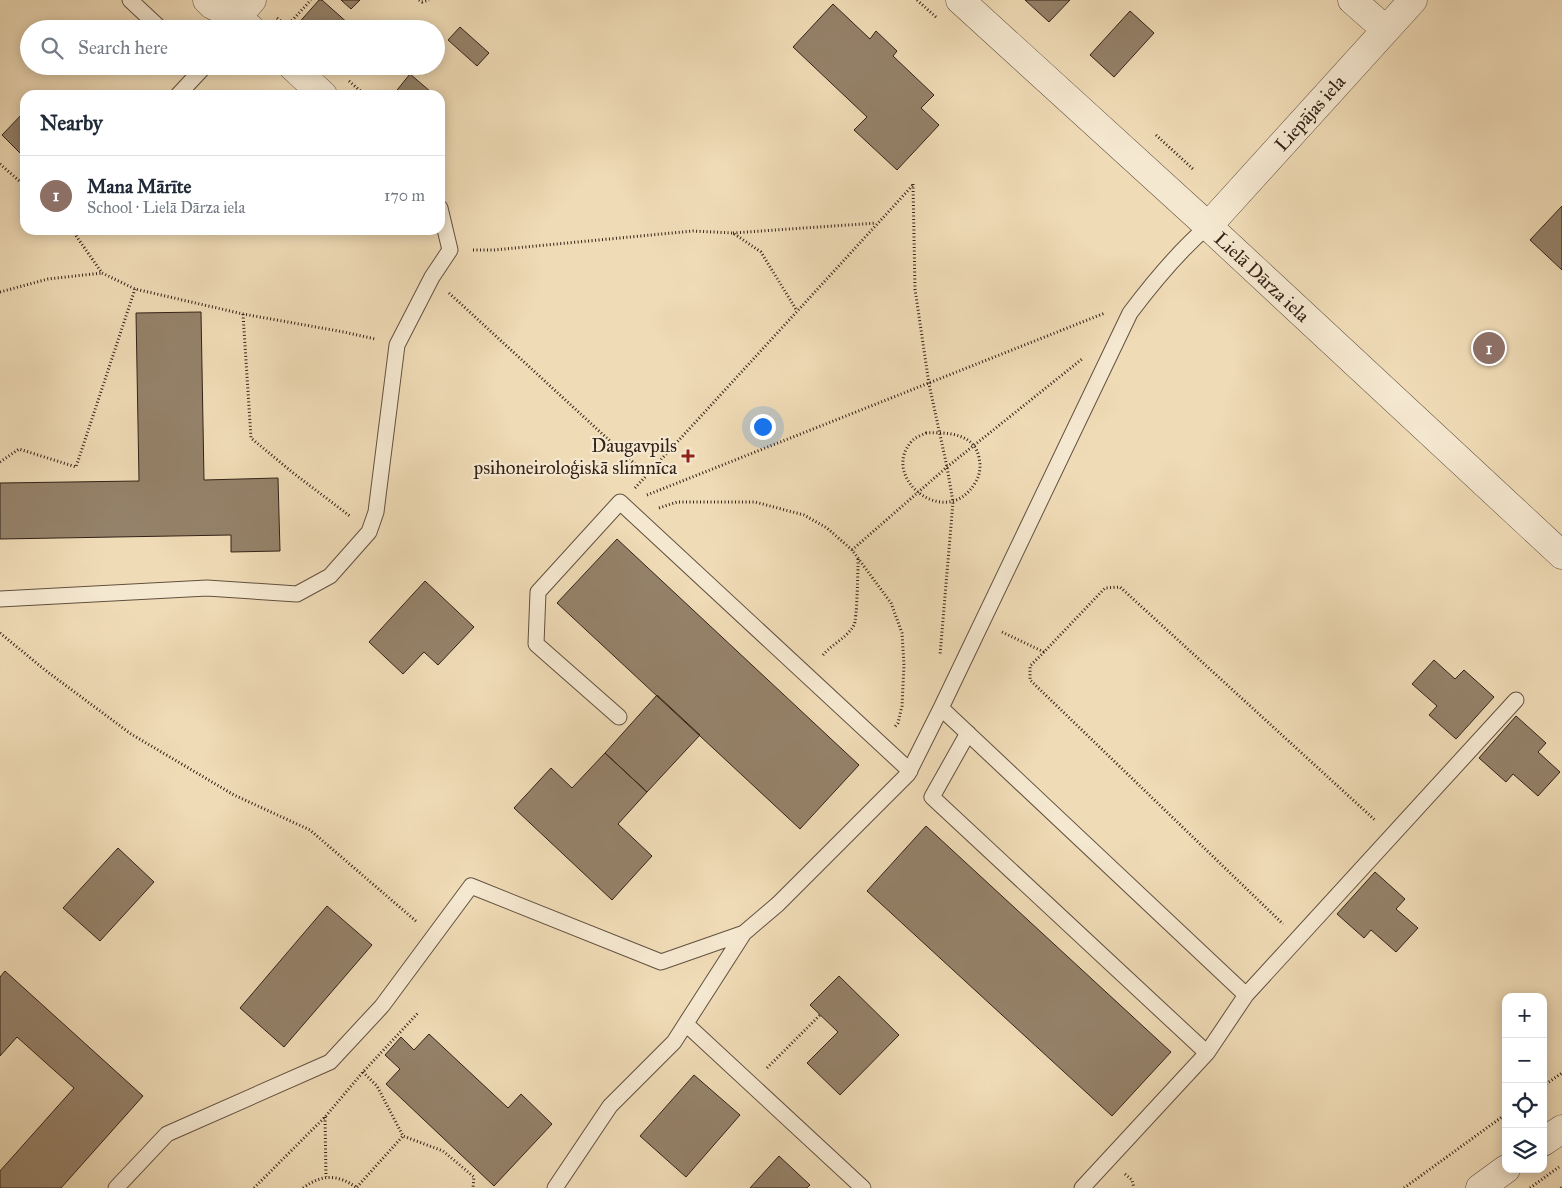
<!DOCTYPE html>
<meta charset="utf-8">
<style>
body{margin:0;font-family:"IM FELL Great Primer",serif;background:#f6f6f7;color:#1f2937}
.controls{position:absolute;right:15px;bottom:15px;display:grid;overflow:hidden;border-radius:10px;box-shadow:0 2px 12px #0003}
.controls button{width:45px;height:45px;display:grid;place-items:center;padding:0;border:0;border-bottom:1px solid #e0e1e3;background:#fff;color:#1f2937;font:25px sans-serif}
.you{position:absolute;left:762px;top:426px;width:18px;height:18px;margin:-12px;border:4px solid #fff;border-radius:50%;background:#1a73e8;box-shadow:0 0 0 8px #1a73e833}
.badge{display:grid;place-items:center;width:32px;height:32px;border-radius:50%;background:#2563eb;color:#fff;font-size:16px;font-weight:700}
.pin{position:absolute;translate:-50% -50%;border:2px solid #fff;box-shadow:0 1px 5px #0006}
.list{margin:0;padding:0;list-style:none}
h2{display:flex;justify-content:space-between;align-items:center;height:65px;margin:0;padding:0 20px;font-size:21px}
h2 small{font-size:16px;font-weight:400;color:#747a83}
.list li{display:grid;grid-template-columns:32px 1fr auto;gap:15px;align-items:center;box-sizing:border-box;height:80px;padding:0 20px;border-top:1px solid #e0e1e3}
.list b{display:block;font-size:19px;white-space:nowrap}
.list p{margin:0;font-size:16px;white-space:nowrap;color:#747a83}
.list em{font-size:16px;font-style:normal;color:#747a83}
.icon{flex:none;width:28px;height:28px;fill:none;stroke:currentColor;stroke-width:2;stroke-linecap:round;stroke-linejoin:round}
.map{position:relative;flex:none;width:1562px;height:1188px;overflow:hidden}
.search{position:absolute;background:#fff;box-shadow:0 2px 12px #0003;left:20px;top:20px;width:425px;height:55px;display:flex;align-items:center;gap:12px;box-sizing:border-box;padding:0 18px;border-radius:28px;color:#747a83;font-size:19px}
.panel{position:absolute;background:#fff;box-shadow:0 2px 12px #0003;left:20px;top:90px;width:425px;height:145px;border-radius:15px}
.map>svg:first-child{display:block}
.building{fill:#95826a;stroke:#332217}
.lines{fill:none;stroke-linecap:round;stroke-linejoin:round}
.service-casing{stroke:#62503f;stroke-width:17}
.minor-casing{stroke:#62503f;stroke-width:29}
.tertiary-casing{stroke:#62503f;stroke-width:29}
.path{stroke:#332217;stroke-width:3;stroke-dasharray:1 2.5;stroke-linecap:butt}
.service{stroke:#f5e8d0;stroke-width:15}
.minor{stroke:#f5e8d0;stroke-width:28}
.tertiary{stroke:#f5e8d0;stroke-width:28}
.poi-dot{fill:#8f2418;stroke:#f5e8d0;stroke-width:2}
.labels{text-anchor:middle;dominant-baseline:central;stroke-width:4.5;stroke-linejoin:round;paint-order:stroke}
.street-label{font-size:19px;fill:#332217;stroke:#f5e8d0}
.poi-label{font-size:19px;fill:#332217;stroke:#f5e8d0;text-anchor:end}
</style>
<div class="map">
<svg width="1562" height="1188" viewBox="0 0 1562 1188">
<rect width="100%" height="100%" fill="#efdbb6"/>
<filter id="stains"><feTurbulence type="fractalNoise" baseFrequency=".004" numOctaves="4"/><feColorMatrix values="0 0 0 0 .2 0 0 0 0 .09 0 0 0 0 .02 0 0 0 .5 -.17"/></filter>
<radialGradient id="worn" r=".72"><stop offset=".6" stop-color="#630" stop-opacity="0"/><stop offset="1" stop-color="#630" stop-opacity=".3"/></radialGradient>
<path class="building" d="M319 0H322L350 25 347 29H299L296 26Z
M341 0H360L351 9Z
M1025 0H1070L1049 22Z
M833 4 870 39 876 31 897 51 893 56 934 95 921 108 939 125 897 170 854 130 867 117 793 47Z
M1130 11 1154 33 1114 77 1090 55Z
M460 27 489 53 477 66 448 40Z
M410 74 431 92 429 95H393Z
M25 111V158L2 135Z
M1562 206V270L1530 240Z
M201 312 204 480 278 478 280 551 231 552V535L0 539V483L139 481 136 313Z
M617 539 859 765 800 829 557 603Z
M425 581 474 627 438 665 424 652 403 674 369 642Z
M1434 660 1455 679 1464 670 1494 697 1456 739 1429 715 1437 706 1412 684Z
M657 695 700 735 647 792 605 753Z
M1516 716 1546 743 1538 752 1560 772 1538 796 1513 774 1506 782 1479 758Z
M605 753 647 792 618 824 652 856 612 900 514 808 551 768 572 788Z
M926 826 1171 1052 1112 1116 867 891Z
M118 848 154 882 100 941 63 908Z
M1375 872 1405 899 1396 909 1418 928 1396 952 1371 930 1364 938 1337 914Z
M327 906 372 945 284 1047 240 1008Z
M5 971 143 1096 61 1188H0V1171L74 1088 17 1037 0 1056V977Z
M839 976 899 1035 840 1095 807 1063 838 1032 810 1005Z
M429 1034 508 1108 521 1094 552 1124 494 1186 386 1084 400 1069 385 1055 401 1037 414 1050Z
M694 1075 740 1115 686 1177 640 1136Z
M779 1156 810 1185 807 1188H750Z"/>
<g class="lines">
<g class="service-casing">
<path id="service" d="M130 0 161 29
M178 95 205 66
M0 599 207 588 297 594 330 576 369 532 376 512 397 345 432 277 450 250 440 208
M941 708 1246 995
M619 717 536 644 538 592 620 502 910 771
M968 733 932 797 1207 1053
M686 1024 863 1188
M116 1188 167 1134 330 1062 382 1006 471 886 661 962 744 933 778 904 908 774 941 708 1130 313C1154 281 1178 252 1208 226
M555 1188 610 1106 674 1042 744 933
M1082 1188 1207 1053 1246 995 1516 700"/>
</g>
<g class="minor-casing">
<path id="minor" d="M1352 0 1386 30
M237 17 251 29
M292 66 323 95
M1208 226 1413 0"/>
</g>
<g class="tertiary-casing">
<path id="tertiary" d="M207 0 212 5 237 17 252 0
M960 0 1208 226 1562 555
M1543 1142 1562 1129
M1480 1188 1506 1169"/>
</g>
<path class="path" d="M419 0 422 2 429 0
M917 0 937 18
M277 18 290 29
M287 26 311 0
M349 81 365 95
M1156 135 1194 170
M0 164 25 186
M913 184 915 289 929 384 947 467 953 502 940 655
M72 230 102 273 135 289 243 314 344 332 375 339
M733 233 876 223
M473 250H494L693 231 733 233 761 252 797 311
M0 292 48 279 102 273
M449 293 647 475
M243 314 251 438 292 472 351 517
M926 433C946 432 975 433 979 458 981 467 980 475 975 483 946 532 877 476 913 440 916 437 922 435 926 433Z
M0 462 19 449 76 467 135 289
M635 488 913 185
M647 495 1105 313
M659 508 677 502H755L804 515 827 528 852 550 891 603 902 633 904 665 902 706 898 723 894 728
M852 550 947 467 1082 359
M1002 632 1044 652 1105 588 1120 587 1376 821
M0 633 45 670 131 734 234 795 310 830 417 922
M1044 652 1030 666V680L1283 924
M823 655C832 644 847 638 854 625 857 620 858 570 858 559
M767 1068 820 1015
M363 1072 377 1086 403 1136 443 1151 474 1177 473 1188
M1543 1086 1562 1073
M325 1117 326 1177
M1125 1174 1132 1180 1134 1188
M357 1187 403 1136
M254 1188 325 1117 363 1072 418 1013
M303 1188C322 1174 338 1174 357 1188
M1404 1188 1506 1114
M1530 1188 1559 1167
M1561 1188 1562 1186"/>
<use href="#service" class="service"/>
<use href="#minor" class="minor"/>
<use href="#tertiary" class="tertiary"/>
</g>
<path class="poi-dot" d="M685.5 448.5h5v5h5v5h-5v5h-5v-5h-5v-5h5z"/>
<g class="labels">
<g class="street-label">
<text transform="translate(1310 113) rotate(-48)">Liepājas iela</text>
<text transform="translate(1262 277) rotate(43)">Lielā Dārza iela</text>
</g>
<g class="poi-label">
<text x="677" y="445">Daugavpils<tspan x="677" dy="22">psihoneiroloģiskā slimnīca</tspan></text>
</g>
</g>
<rect width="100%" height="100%" filter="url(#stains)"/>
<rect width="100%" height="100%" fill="url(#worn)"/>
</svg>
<div class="controls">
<button>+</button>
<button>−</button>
<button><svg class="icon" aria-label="locate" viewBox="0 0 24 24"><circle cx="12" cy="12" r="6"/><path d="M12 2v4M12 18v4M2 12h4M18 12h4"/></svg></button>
<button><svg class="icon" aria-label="layers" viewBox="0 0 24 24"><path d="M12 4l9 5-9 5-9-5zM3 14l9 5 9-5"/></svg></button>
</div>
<div class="you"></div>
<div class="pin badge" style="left:1489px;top:348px;background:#8d6e63">1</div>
<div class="search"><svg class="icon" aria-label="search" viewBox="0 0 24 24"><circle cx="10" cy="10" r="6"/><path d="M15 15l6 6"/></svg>Search here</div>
<section class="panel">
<h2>Nearby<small></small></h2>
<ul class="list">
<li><span class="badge" style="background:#8d6e63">1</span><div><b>Mana Mārīte</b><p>School · Lielā Dārza iela</p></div><em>170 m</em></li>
</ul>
</section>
</div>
